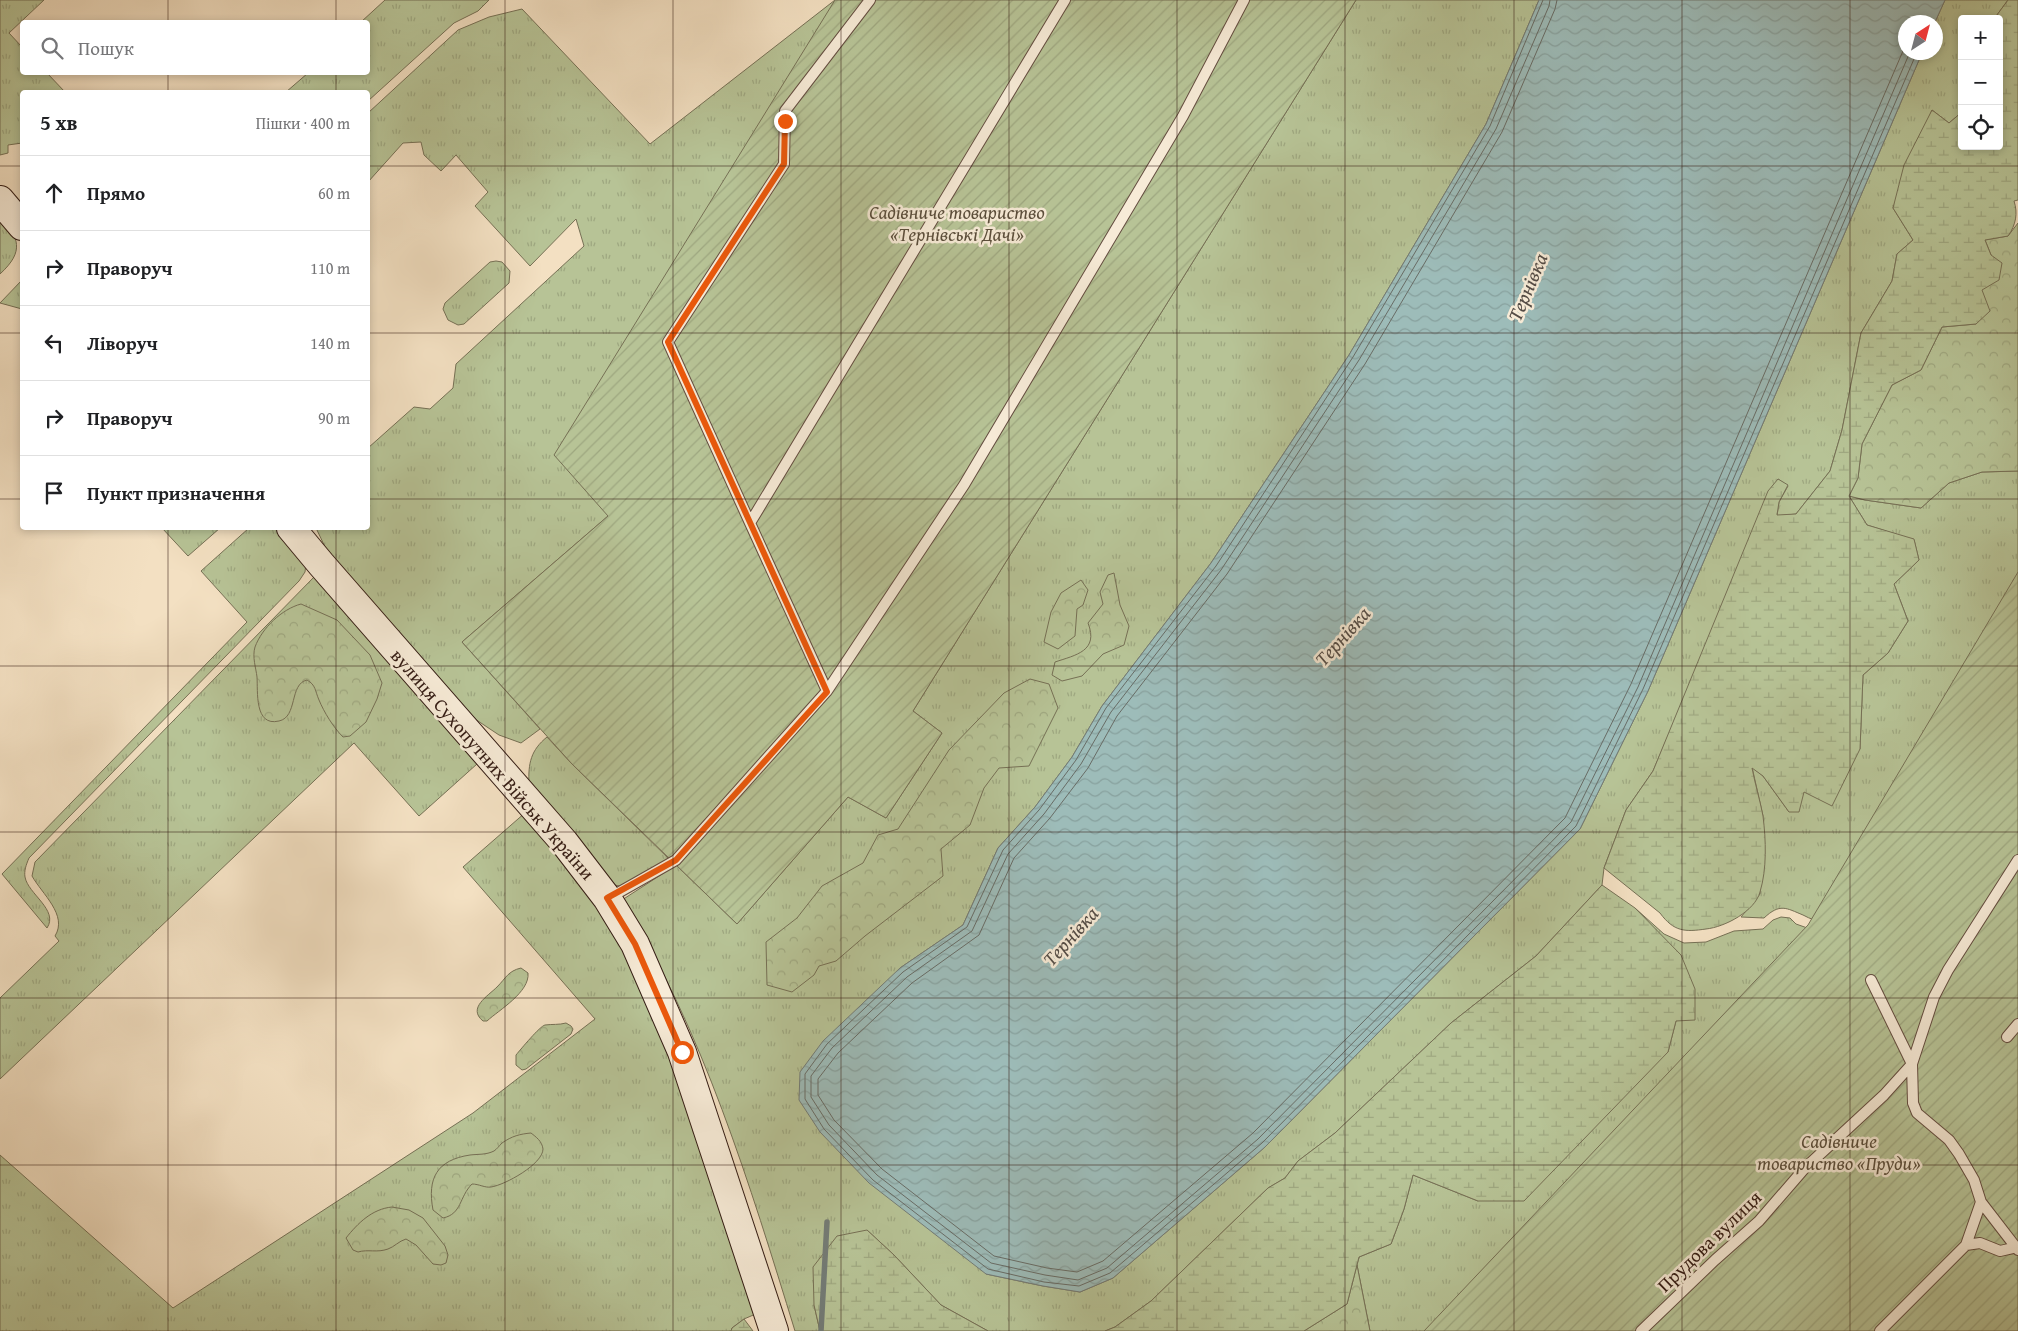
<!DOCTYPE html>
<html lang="uk">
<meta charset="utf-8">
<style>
body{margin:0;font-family:"Gentium Book Plus",serif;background:#f2f2f2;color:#202124}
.controls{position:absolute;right:15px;top:15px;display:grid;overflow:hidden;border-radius:5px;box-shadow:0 2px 8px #0003}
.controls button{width:45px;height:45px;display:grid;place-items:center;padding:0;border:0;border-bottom:1px solid #e0e0e0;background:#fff;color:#202124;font:25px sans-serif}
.compass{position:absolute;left:1898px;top:15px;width:45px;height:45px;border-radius:50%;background:#fff;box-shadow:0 2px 8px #0003;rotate:36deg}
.stop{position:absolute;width:15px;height:15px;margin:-11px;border:4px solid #ea580c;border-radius:50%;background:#fff}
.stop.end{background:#ea580c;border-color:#fff;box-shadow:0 1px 5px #0008}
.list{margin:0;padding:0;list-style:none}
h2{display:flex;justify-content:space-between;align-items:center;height:65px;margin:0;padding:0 20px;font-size:21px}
h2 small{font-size:16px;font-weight:400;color:#757577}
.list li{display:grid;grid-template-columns:32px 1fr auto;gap:15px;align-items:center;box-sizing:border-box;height:75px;padding:0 20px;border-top:1px solid #e0e0e0}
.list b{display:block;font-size:19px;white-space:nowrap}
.list em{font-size:16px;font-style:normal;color:#757577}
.icon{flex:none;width:28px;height:28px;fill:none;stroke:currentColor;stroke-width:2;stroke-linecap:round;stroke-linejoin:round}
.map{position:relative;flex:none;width:2018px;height:1331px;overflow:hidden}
.search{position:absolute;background:#fff;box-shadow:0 2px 8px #0003;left:20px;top:20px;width:350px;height:55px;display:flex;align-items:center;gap:12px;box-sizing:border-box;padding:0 18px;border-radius:5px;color:#757577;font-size:19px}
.panel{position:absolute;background:#fff;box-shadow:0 2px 8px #0003;left:20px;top:90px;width:350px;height:440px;border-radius:5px}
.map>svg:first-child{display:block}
.grass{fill:url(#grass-tufts);stroke:#767055}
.forest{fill:url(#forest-crowns);stroke:#767055}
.wetland{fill:url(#wetland-marsh);stroke:#767055}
.garden{fill:url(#garden-furrows);stroke:#767055}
.water{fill:url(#water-waves);stroke:#737c77}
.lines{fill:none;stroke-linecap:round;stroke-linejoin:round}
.shore{stroke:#686c66;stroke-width:1}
.stream{stroke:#737c77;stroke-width:5.5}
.lane-casing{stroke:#644d40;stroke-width:12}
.secondary-casing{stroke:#341c14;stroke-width:30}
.lane{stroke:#f7ebd7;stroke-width:10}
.secondary{stroke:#f7ebd7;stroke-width:28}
.route{stroke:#ea580c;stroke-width:6}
.grid{fill:none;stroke:#341c14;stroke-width:1;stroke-opacity:0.55}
.labels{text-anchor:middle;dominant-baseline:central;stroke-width:5;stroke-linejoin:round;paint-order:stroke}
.park-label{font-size:19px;font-style:italic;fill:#5b4e3b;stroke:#f7ebd7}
.street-label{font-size:19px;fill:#341c14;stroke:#f7ebd7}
.water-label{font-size:20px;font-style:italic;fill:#544c46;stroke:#f7ebd7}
</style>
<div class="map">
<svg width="2018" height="1331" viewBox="0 0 2018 1331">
<defs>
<pattern id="grass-tufts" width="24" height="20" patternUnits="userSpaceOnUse" patternTransform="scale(1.25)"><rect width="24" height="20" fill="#b7c396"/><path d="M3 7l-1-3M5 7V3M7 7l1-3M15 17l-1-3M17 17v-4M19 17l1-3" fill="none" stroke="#9ea780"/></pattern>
<pattern id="forest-crowns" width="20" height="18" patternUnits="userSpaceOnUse" patternTransform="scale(1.25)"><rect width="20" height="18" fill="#b7c396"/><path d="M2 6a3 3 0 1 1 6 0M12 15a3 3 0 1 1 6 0" fill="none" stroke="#9ea780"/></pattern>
<pattern id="wetland-marsh" width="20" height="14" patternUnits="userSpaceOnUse" patternTransform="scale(1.25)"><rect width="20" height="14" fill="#b7c396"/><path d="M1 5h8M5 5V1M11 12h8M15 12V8" fill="none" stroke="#9ea780"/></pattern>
<pattern id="garden-furrows" width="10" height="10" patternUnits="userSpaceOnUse" patternTransform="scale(1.25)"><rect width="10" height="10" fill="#b7c396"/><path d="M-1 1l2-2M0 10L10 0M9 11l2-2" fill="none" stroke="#9ea780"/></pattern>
<pattern id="water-waves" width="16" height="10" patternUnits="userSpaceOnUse" patternTransform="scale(1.25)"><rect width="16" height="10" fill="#9dbcb9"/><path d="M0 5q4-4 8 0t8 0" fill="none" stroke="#88a19e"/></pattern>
</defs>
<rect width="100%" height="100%" fill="#f3e0c2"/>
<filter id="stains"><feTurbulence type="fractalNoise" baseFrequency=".004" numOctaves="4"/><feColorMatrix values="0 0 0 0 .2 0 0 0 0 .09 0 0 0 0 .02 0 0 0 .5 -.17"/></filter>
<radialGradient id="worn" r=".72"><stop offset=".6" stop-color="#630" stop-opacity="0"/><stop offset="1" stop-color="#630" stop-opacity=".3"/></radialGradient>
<path class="grass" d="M0 0H44L9 33 22 47V72L47 73 65 92H22V143L8 145V153L0 155Z
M385 0H489L478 11 454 23 368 101V92H286L308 73 368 72V22H361Z
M835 0 608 516 462 642 540 729 521 743 499 735 475 719 327 551 316 528H368V448L414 407 430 409 453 388 456 364 584 246 576 219 530 266 475 206 488 192 456 155 441 171 424 155 421 142 403 143 368 182V113L458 30 489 17 522 9 650 144Z
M1356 0H1539L1486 124 1349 355 1211 563 1102 706 1072 757 1035 807 998 848 963 925 900 968 986 1274 1043 1286 1080 1292 1113 1278 1265 1147 1580 829 1648 691 1922 53 1936 52 1935 22 1945 0H2008L1994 19H1962V112L1949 123 1932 110 1893 208 1913 240 1897 254 1892 281 1861 333 1842 430 1830 471 1796 514 1777 516 1779 502 1788 486 1778 479 1653 771 1626 810 1604 868 1602 885 1536 956 1451 1023 1335 1133 1298 1161 1285 1178 1268 1188 1151 1301 1115 1327 1105 1331H988L941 1305 894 1255 867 1230 814 1305 820 1331H795C750 1185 703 1030 622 900L676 865 737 924 848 797 886 818 942 733 913 711Z
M0 215C19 238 25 251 0 274Z
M496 261 502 262 510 271 509 283 464 324 458 325 448 320 443 309 445 303 490 262Z
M22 280V309L0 303Z
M2018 471V846L1825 924C1818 921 1810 919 1803 915 1786 908 1780 903 1764 918L1741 917 1760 894 1763 816 1752 767 1763 776 1789 812 1804 791 1860 749 1863 675 1888 653 1908 621 1894 584 1919 560 1914 540 1867 525 1849 496 1865 500 1921 508 1949 483 1982 472Z
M162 528H220L188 556Z
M249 528H279L306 563 305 572 299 581 29 858C26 865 24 871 25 877 28 894 59 910 47 928L2 874 247 622 201 571Z
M314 577 318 578 477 764 419 816 354 743 0 1079V998L59 941 55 936C68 915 42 894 32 876L35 862Z
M547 737 572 764 669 859 620 886 614 885 529 784C528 763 531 750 547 737Z
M526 812 601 901 666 1038 758 1313 744 1319 732 1328 731 1331H0V1155L173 1308 473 1113 595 1019 463 867Z
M1635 908 1664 934 1684 943 1706 942 1734 931 1763 929 1773 920 1781 917 1790 918 1796 924 1813 930 1626 1331H1370L1357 1265 1359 1257 1391 1244 1404 1209 1413 1175 1478 1201 1668 1052 1676 1021 1652 927Z"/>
<path class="forest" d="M2018 223V471L1982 472 1949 483 1921 508 1865 500 1849 496 1858 478 1862 444 1892 385 1921 370 1942 327 1976 324 1981 290 1991 255 1985 240 2008 236Z
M1114 573 1120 605 1129 626 1124 645 1103 654 1082 676 1062 681 1052 675 1055 662C1076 655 1099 651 1088 623L1103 604 1100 592 1108 575Z
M1081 580 1088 590 1083 605 1077 609 1075 636 1058 649 1044 642 1051 612 1061 593Z
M301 604 337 620 370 655 382 683 377 699 366 722 350 736 343 737C333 727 324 712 319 700 315 691 316 685 307 680 289 684 298 717 279 721 254 727 258 691 257 677 256 668 252 657 255 647 262 628 282 609 301 604Z
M1030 679 1049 684 1058 708 1029 766 999 768 984 788 970 825 941 849 943 876 865 936 836 961 819 966 814 975 792 992 767 985 766 942 797 918 822 886 863 863 878 835 898 829 949 750 1004 693Z
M521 968 528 973C530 992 499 1010 487 1021H483C467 1008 488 996 497 987 506 978 508 971 521 968Z
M566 1023 571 1026 573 1029 571 1034 526 1069 522 1070 516 1065V1055C521 1049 540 1026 545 1025 552 1024 559 1025 566 1023Z
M531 1133C536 1137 542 1141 543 1149 543 1164 505 1185 491 1187 485 1188 479 1184 472 1184 459 1197 462 1214 443 1218L433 1210C427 1178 437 1160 470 1155 478 1154 486 1155 494 1151 497 1149 499 1146 502 1143 512 1136 520 1134 531 1133Z
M392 1207 409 1210 423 1218 445 1246 448 1255 446 1263 441 1265 433 1264 416 1245 406 1239C399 1241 394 1247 388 1249 377 1253 368 1249 358 1252L353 1250 346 1238C358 1223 372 1209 392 1207Z
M1357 1265 1370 1331H1304L1347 1304Z"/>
<path class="wetland" d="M2008 0H2018V200L2014 201C2018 213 2016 225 2008 236L1985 240 1991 255 2002 263 1999 280 1982 290 1990 311 1976 324 1942 327 1921 370 1892 385 1862 444 1858 478 1849 496 1867 525 1914 539 1919 560 1894 584 1908 621 1888 653 1863 675 1860 749 1832 806 1804 792 1799 812H1789L1763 776 1752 768C1755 784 1760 800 1763 816 1766 840 1767 869 1760 892 1755 911 1725 927 1706 929 1685 932 1674 932 1660 913L1604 868 1626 810 1653 771 1768 491 1778 479 1788 485 1779 502 1777 515 1796 514 1830 471 1842 430 1861 333 1892 281 1897 254 1913 240 1893 208 1904 165 1932 110 1949 123 1962 112V146H1999V19H1994Z
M1602 885 1635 908 1681 955 1695 989V1020L1676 1021 1668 1052 1524 1201H1478L1413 1175 1404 1209 1391 1244 1359 1257 1347 1304 1304 1331H1105L1115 1327 1151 1301 1268 1188 1285 1178 1298 1161 1335 1133 1451 1023 1536 956Z
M867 1230 894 1255 941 1305 988 1331H820L814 1305 813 1267 837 1236Z
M744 1319 753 1331H731L732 1328Z"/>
<path class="garden" d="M835 0H1356L913 711 942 733 886 818 848 797 737 924 572 764 462 642 608 516 554 455Z
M2018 572V1331H1424L1808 925Z"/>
<path class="water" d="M1539 0H1945L1935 22H1906V52L1922 53 1648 691 1580 829 1265 1147 1113 1278 1080 1292 1043 1286 986 1274 869 1183 820 1132 799 1100 800 1072 823 1041 900 968 963 925 998 848 1035 807 1072 757 1102 706 1211 563 1349 355 1486 124Z"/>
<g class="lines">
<path class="shore" d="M1543 0 1490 126 1353 357 1216 566 1106 708 1076 760 1039 810 1003 850 967 927 903 972 827 1044 805 1074V1099L824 1129 873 1180 988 1269 1044 1282 1079 1286 1110 1273 1262 1143 1576 826 1643 689 1917 52
M1550 0 1549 6 1496 129 1359 360 1221 570 1111 712 1081 764 1044 814 1008 854 972 931 907 977 832 1048 811 1076V1097L829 1125 877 1175 991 1263 1045 1275 1078 1280 1107 1268 1258 1139 1571 822 1638 687 1910 52
M1557 0 1555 9 1502 132 1365 364 1227 574 1117 716 1088 768 1050 818 1014 858 979 935 912 983 838 1053 818 1079V1095L834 1120 882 1169 994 1256 1047 1268 1077 1272 1103 1261 1253 1133 1565 818 1631 684 1906 44"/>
<path class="stream" d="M821 1331 827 1222"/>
<g class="lane-casing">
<path id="lane" d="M750 523 668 342 784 164 785 111 870 0
M827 691 750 523 1065 0
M609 898 676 860 827 691 964 485 1183 116 1244 0
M1871 980 1912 1064 1913 1103 1917 1113 1949 1140 1959 1154 1974 1180 1981 1202 2018 1250
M2007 1037 2018 1024
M1981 1202 1966 1245 1980 1243 2000 1251 2018 1247
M1641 1331 1715 1260 1759 1221 1804 1169 1884 1095 1912 1064 1934 997 1948 970 2018 860
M1880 1331 1966 1245"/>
</g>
<g class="secondary-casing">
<path id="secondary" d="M0 200 22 226
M291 528 321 564 564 842 607 898 635 944 682 1052 774 1331"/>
</g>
<use href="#lane" class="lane"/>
<use href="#secondary" class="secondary"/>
</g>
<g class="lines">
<path class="route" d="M682 1052 635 944 607 898 676 860 827 692 668 342 784 164 785 121"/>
</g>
<path class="grid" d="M168 0V22M336 0V22M505 0V1331M673 0V1331M841 0V1331M1009 0V1331M1177 0V1331M1345 0V1331M1514 0V1331M1682 0V1331M1850 0V1331M168 72V92M336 72V92M0 166H22M368 166H2018M0 333H22M368 333H2018M0 499H22M368 499H2018M168 528V1331M336 528V1331M0 666H2018M0 832H2018M0 998H2018M0 1165H2018"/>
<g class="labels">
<g class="park-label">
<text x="957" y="212">Садівниче товариство<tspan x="957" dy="22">«Тернівські Дачі»</tspan></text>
<text x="1839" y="1141">Садівниче<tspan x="1839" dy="22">товариство «Пруди»</tspan></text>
</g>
<g class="street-label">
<text transform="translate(493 764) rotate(49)">вулиця Сухопутних Військ України</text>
<text transform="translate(1709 1241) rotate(-44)">Прудова вулиця</text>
</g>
<g class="water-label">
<text transform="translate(1527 287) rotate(-67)">Тернівка</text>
<text transform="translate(1342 636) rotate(-48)">Тернівка</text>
<text transform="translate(1070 936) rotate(-48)">Тернівка</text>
</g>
</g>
<rect width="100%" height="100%" filter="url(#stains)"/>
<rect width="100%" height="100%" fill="url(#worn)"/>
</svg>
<div class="controls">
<button>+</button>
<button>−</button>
<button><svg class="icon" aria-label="locate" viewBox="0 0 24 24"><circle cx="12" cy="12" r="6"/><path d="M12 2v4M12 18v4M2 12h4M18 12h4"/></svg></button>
</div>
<svg class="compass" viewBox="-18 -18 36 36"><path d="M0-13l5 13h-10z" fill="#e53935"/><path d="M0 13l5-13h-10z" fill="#757577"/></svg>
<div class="stop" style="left:682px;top:1052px"></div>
<div class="stop end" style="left:785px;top:121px"></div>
<div class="search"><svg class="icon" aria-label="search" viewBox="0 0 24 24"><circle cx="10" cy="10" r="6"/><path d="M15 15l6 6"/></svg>Пошук</div>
<section class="panel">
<h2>5 хв<small>Пішки · 400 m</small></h2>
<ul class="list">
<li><svg class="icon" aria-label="ahead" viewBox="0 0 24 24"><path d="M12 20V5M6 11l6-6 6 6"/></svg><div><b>Прямо</b></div><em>60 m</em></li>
<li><svg class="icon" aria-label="right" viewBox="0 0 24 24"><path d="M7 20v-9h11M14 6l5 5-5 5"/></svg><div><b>Праворуч</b></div><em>110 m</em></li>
<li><svg class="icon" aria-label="left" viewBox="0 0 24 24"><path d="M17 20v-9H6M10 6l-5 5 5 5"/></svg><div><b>Ліворуч</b></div><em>140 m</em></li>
<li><svg class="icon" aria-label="right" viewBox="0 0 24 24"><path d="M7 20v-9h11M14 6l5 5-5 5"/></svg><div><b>Праворуч</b></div><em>90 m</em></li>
<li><svg class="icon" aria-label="arrive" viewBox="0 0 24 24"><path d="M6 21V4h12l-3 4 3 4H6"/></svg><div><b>Пункт призначення</b></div></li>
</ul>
</section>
</div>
